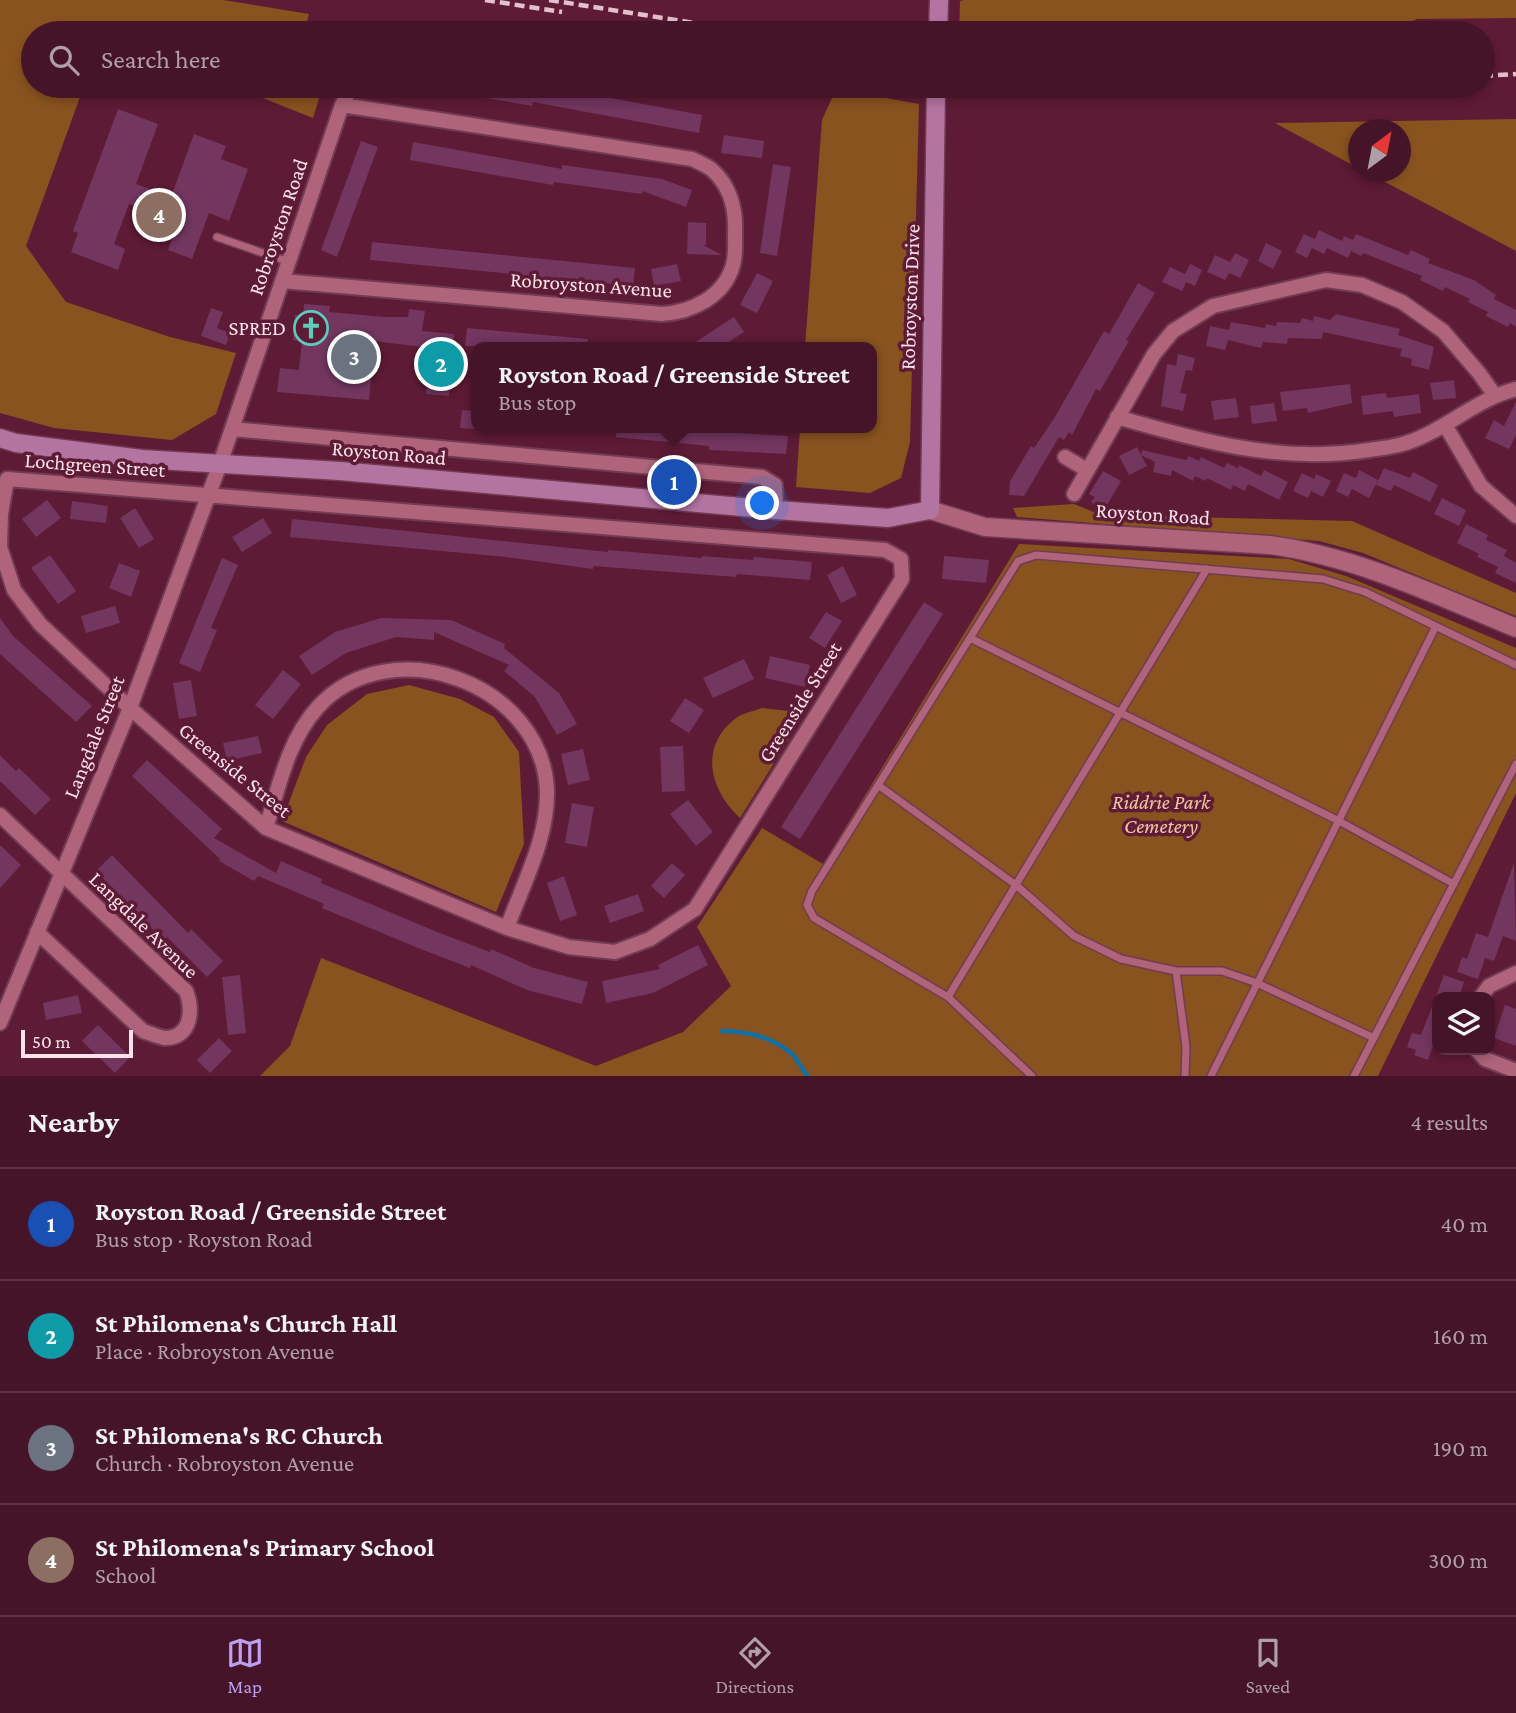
<!DOCTYPE html>
<meta charset="utf-8">
<style>
body{margin:0;font-family:"Crimson Pro",serif;background:#4d1d30;color:#f1f3f6}
.controls{position:absolute;right:21px;bottom:21px;display:grid;overflow:hidden;border-radius:14px;box-shadow:0 4px 10px #0003}
.controls button{width:63px;height:63px;display:grid;place-items:center;padding:0;border:0;border-bottom:2px solid #5e3345;background:#461428;color:#f1f3f6;font:35px sans-serif}
.compass{position:absolute;left:1348px;top:119px;width:63px;height:63px;border-radius:50%;background:#461428;box-shadow:0 4px 10px #0003;rotate:32deg}
.scale{position:absolute;left:21px;bottom:18px;width:112px;box-sizing:border-box;padding-left:7px;border:4px solid #fde3e9;border-top:0;font-size:19px;line-height:24px;white-space:nowrap;color:#fde3e9;-webkit-text-stroke:5px #5e1b35;paint-order:stroke}
.you{position:absolute;left:763px;top:504px;width:24px;height:24px;margin:-18px;border:5px solid #fff;border-radius:50%;background:#1a73e8;box-shadow:0 0 0 10px #1a73e833}
.badge{display:grid;place-items:center;width:46px;height:46px;border-radius:50%;background:#bca0f2;color:#fff;font-size:23px;font-weight:700}
.pin{position:absolute;translate:-50% -50%;border:4px solid #fff;box-shadow:0 2px 7px #0006}
.popup{position:absolute;left:471px;top:342px;width:406px;height:91px;box-sizing:border-box;display:grid;place-content:center;border-radius:14px;background:#461428;filter:drop-shadow(0 2px 5px #0005);font-size:23px;white-space:nowrap;color:#b09ea8}
.popup b{font-size:26px;color:#f1f3f6}
.popup::after{content:'';position:absolute;left:50%;top:100%;margin-left:-14px;border:14px solid transparent;border-top-color:#461428}
.list{margin:0;padding:0;list-style:none}
h2{display:flex;justify-content:space-between;align-items:center;height:91px;margin:0;padding:0 28px;font-size:30px}
h2 small{font-size:23px;font-weight:400;color:#b09ea8}
.list li{display:grid;grid-template-columns:46px 1fr auto;gap:21px;align-items:center;box-sizing:border-box;height:112px;padding:0 28px;border-top:2px solid #5e3345}
.list b{display:block;font-size:26px;white-space:nowrap}
.list p{margin:0;font-size:23px;white-space:nowrap;color:#b09ea8}
.list em{font-size:23px;font-style:normal;color:#b09ea8}
.icon{flex:none;width:38px;height:38px;fill:none;stroke:currentColor;stroke-width:2;stroke-linecap:round;stroke-linejoin:round}
.map{position:relative;flex:none;width:1516px;height:1076px;overflow:hidden}
.search{position:absolute;background:#461428;box-shadow:0 4px 10px #0003;left:21px;right:21px;top:21px;height:77px;display:flex;align-items:center;gap:18px;box-sizing:border-box;padding:0 24px;border-radius:38px;color:#b09ea8;font-size:26px}
.sheet{height:539px;background:#461428}
nav{display:flex;justify-content:space-around;align-items:center;box-sizing:border-box;height:98px;border-top:2px solid #5e3345;background:#461428;font-size:19px;color:#b09ea8}
nav a{display:grid;justify-items:center;gap:4px}
nav .on{color:#bca0f2}
.map>svg:first-child{display:block}
.green{fill:#89531f}
.lines{fill:none;stroke-linecap:round;stroke-linejoin:round}
.stream{stroke:#1270a4;stroke-width:4.5}
.building{fill:#72365f}
.service-casing{stroke:#713b51;stroke-width:10}
.minor-casing{stroke:#713b51;stroke-width:18}
.tertiary-casing{stroke:#713b51;stroke-width:21}
.secondary-casing{stroke:#713b51;stroke-width:21}
.service{stroke:#af647b;stroke-width:7}
.minor{stroke:#af647b;stroke-width:14}
.tertiary{stroke:#af647b;stroke-width:18}
.secondary{stroke:#b474a2;stroke-width:18}
.rail{stroke:#e2c1ca;stroke-width:4.5;stroke-dasharray:10 5;stroke-linecap:butt}
.labels{text-anchor:middle;dominant-baseline:central;stroke-width:7;stroke-linejoin:round;paint-order:stroke}
.street-label{font-size:21px;fill:#fde3e9;stroke:#5e1b35}
.poi-label{font-size:21px;fill:#fde3e9;stroke:#5e1b35;text-anchor:end}
.park-label{font-size:21px;font-style:italic;fill:#f2c6a2;stroke:#5e1b35}
</style>
<div class="map">
<svg width="1516" height="1076" viewBox="0 0 1516 1076">
<rect width="100%" height="100%" fill="#5e1b35"/>
<path class="green" d="M0 0H223L309 14 304 33H33V86H84L26 246 66 302 170 337 236 353 216 414 172 440 54 428 0 413Z
M964 0H1516V18L1417 19 1391 33H959L960 1Z
M233 86H323L313 118Z
M836 89 919 104 910 442 901 478 870 493 796 487 800 428H872V347H805L822 120Z
M1516 119V251L1366 172H1400V130H1358V168L1275 123Z
M1074 504 1101 515 1352 521 1516 593V616L1363 553 1319 541 1017 517 1013 508Z
M1019 544 1289 559 1346 576 1516 648V793L1378 1076H260L290 1046 321 958 596 1066 683 1032 731 986 697 927 762 828 823 864Z
M409 685 460 699 494 717 519 752 524 844 496 912 282 821 306 757 327 725 367 694Z
M762 708 788 711 802 718 740 818C710 790 698 747 736 718 743 713 754 711 762 708Z"/>
<g class="lines">
<path class="stream" d="M722 1031C746 1031 771 1037 791 1053 798 1059 801 1069 808 1076"/>
</g>
<path class="building" d="M452 86H524L551 90 552 87 702 115 699 133 533 102 532 106 452 92Z
M118 109 158 124 136 184 171 197 194 134 226 146 221 159 248 169 229 221 209 213 192 259 168 250 178 222 129 204 114 244 125 249 118 270 71 252 78 233 73 231Z
M724 135 764 141 762 158 721 153Z
M361 141 378 147 337 257 321 250Z
M413 142 562 169V165L662 179 692 190 686 207 642 191V194L554 182 553 185 500 176 410 160Z
M773 164 791 167 777 256 760 253Z
M688 222 706 223V245H703L722 255 687 254Z
M1319 230 1342 241 1344 236 1353 240 1356 234 1408 255 1411 250 1430 259 1428 263 1474 280 1496 295 1494 299 1516 310V327L1510 323 1508 327 1486 316 1488 312 1468 302 1470 299 1445 287 1443 291 1420 280 1422 276 1363 253 1361 256 1351 251 1348 258 1327 248 1324 254 1312 248 1307 258 1295 252 1304 234 1315 239Z
M372 242 635 268 633 286 370 260Z
M1266 243 1282 251 1273 269 1258 261Z
M1235 253 1249 260 1240 278 1229 273 1225 280 1207 272 1215 255 1230 262Z
M677 264 681 281 654 286 651 269Z
M1190 264 1202 270 1195 286 1186 282 1182 291 1162 282 1170 267 1185 274Z
M757 273 773 281 757 313 740 305Z
M1138 283 1155 293 1126 340 1129 341 1100 391 1096 389 1072 435 1069 432 1064 440 1059 437 1024 496 1009 495 1010 481 1031 446 1034 448 1055 417 1104 331 1109 334Z
M304 304 330 306 329 312 385 317H408L409 309 425 311 422 331 454 334 449 396 426 394 430 348 374 341 369 400 277 392 280 368 299 370 302 341 293 340 295 315 303 316Z
M211 308 223 312 217 328 230 333 226 345 201 336Z
M1336 314 1400 329 1398 335 1434 347 1429 370 1411 365 1412 359 1400 356 1402 349 1323 332 1322 339 1288 338 1287 344 1263 342 1261 348 1228 340 1225 350 1206 346 1210 326 1229 330 1231 322 1265 328 1266 324 1276 326 1277 322 1300 323 1302 318 1313 321 1314 316 1330 320Z
M734 317 744 332 721 347H688Z
M467 328 588 339 587 347 465 346Z
M1178 354 1195 358 1192 371 1186 370 1180 393 1187 394 1183 411 1161 406 1167 364 1176 366Z
M1454 380 1456 398 1433 400 1430 383Z
M1350 384 1352 403 1308 413 1307 408 1283 411 1280 392Z
M1386 393 1387 398 1419 394 1421 413 1394 417 1393 411 1363 415 1361 396Z
M1236 398 1239 417 1214 420 1211 401Z
M1516 402V435L1509 449 1485 438 1494 420 1504 426Z
M1274 403 1277 421 1252 424 1250 406Z
M462 410 476 411V429L460 428Z
M617 428H702L701 431 788 436 786 454 709 450V446L616 437Z
M1137 447 1141 455 1142 450 1186 460 1189 456 1199 461 1201 457 1224 468 1227 463 1238 468 1239 465 1261 476 1264 470 1288 482 1279 500 1248 484 1245 491 1233 485 1231 490 1207 478 1206 481 1195 476 1193 481 1172 470 1171 476 1153 472 1155 462 1141 455 1147 466 1129 475 1119 456Z
M1384 468 1410 478 1413 472 1438 485 1430 502 1394 485 1391 491 1376 485Z
M1359 470 1378 480 1369 498 1352 489 1348 497 1336 491 1344 473 1356 478Z
M1103 471 1121 481 1104 510 1091 502 1095 497 1089 494Z
M1302 473 1314 479 1316 474 1331 481 1323 497 1311 491 1308 498 1293 491Z
M1442 498 1466 510 1459 526 1434 514Z
M47 500 61 518 36 537 22 519Z
M72 501 108 506 106 523 70 519Z
M135 508 154 539 139 548 120 518Z
M263 518 272 533 242 552 232 537Z
M292 519 608 552V550L702 558V556L753 560 754 557 812 562 810 580 737 574 736 577 593 566V569L506 557 290 537Z
M1466 524 1488 535 1486 540 1507 550 1504 556 1516 563V583L1495 573 1498 567 1477 557 1479 554 1457 543Z
M50 555 76 591 58 604 31 568Z
M944 556 989 560 986 583 942 579Z
M222 558 238 565 211 628 217 630 200 672 179 663Z
M119 563 140 571 131 597 109 588Z
M843 566 857 595 841 603 827 575Z
M924 602 943 614 800 839 781 827Z
M115 606 120 623 86 633 81 616Z
M826 612 842 621 825 648 809 638Z
M0 618 13 636 92 706 76 722 0 654Z
M381 618 451 620 505 644 504 648 559 693 577 724 557 735 535 697 504 671 509 665 434 632V640L396 637 346 653 312 675 299 656 335 632Z
M770 656 810 665 805 687 765 678Z
M744 659 754 679 713 698 703 678Z
M283 670 301 684 273 719 255 705Z
M191 680 197 716 179 719 173 683Z
M685 698 704 710 689 733 670 721Z
M258 736 262 753 227 761 223 743Z
M683 746 685 791 662 792 660 747Z
M583 749 590 780 568 785 561 754Z
M0 755 16 771 19 768 51 799 35 815 0 781Z
M147 760 222 829 214 838 276 873 281 861 322 879 321 883 437 932 490 952 491 949 534 968 588 982 582 1004 527 990 471 965 470 968 418 948 322 908 324 904 258 876 254 881 219 861 220 859 132 776Z
M688 800 713 832 696 846 670 814Z
M572 803 594 807 587 847 565 843Z
M0 845 21 865 0 888Z
M112 855 188 933 191 929 223 961 207 977 167 937 163 940 96 871Z
M672 863 685 875 664 898 651 886Z
M1514 863 1516 941 1503 936 1494 961 1485 958 1478 979 1457 972 1462 957 1467 959 1476 933 1488 937Z
M564 876 577 915 560 921 547 883Z
M638 894 644 911 610 923 604 906Z
M698 945 708 965 653 993 606 1003 602 981 660 969 658 965Z
M240 975 246 1033 228 1035 222 977Z
M1444 975 1464 982 1459 997H1437V1033L1428 1060 1414 1055 1416 1050 1407 1047 1412 1033 1421 1035Z
M78 995 82 1013 46 1020 43 1003Z
M1505 1005 1516 1009V1046L1494 1038Z
M98 1025 130 1057 115 1073 82 1041Z
M219 1038 232 1051 210 1073 197 1060Z"/>
<g class="lines">
<g class="service-casing">
<path id="service" d="M217 237 289 262
M970 638 1339 821 1454 884
M878 785 1016 885 1074 936 1121 959 1176 971H1222L1257 983 1374 1038
M1176 971 1186 1047 1185 1076
M948 997 1207 569
M1032 1076 948 997 814 918 807 905 812 891 1018 561 1036 555 1323 579 1365 592 1516 665
M1211 1076 1435 628
M1354 1076 1516 764"/>
</g>
<g class="minor-casing">
<path id="minor" d="M282 281 662 314C692 312 724 297 733 265 736 255 735 243 735 232 736 209 730 185 711 169 706 165 698 162 692 159L342 105
M1117 417C1199 441 1283 464 1369 450 1381 448 1395 447 1406 443 1446 430 1476 399 1516 389
M1445 425 1481 486 1516 516
M232 429 762 477 775 485 776 510
M1065 457 1087 470
M7 479 885 550 901 559 902 579 695 909 650 939 615 952 569 947 507 928 266 828 130 708 40 624 14 590 0 547 1 514Z
M1074 494 1154 354 1173 331 1213 306 1326 280 1362 285 1402 302 1443 331 1479 373 1494 394
M0 815 186 991C193 1009 192 1038 165 1038 158 1037 149 1033 143 1031L37 932
M266 828C279 786 288 740 318 707 390 628 543 683 547 791 548 838 523 884 507 928
M1481 997 1489 986 1516 973
M0 1023 130 708 220 464 342 105 352 86
M1477 1050 1485 1059 1516 1071"/>
</g>
<g class="tertiary-casing">
<path id="tertiary" d="M930 510 985 527 1270 545C1357 557 1436 595 1516 628"/>
</g>
<g class="secondary-casing">
<path id="secondary" d="M938 33 939 0
M0 438 16 443 142 459 340 471 776 510 888 518 930 510 936 86"/>
</g>
<use href="#service" class="service"/>
<use href="#minor" class="minor"/>
<use href="#tertiary" class="tertiary"/>
<use href="#secondary" class="secondary"/>
<path class="rail" d="M485 0 562 12
M549 0 758 33
M1483 76 1516 74
M1300 86H1481"/>
</g>
<defs>
<g id="church-ring" transform="scale(1.75)"><circle r="9.5" fill="#5e1b35" stroke="#5bcebb" stroke-width="1.5"/><path d="M-1.2-6h2.4v3.5h3.3v2.4h-3.3V6h-2.4V-.1h-3.3v-2.4h3.3Z" fill="#5bcebb"/></g>
</defs>
<g fill-rule="evenodd">
<use href="#church-ring" x="311" y="328"/>
</g>
<g class="labels">
<g class="street-label">
<text transform="translate(278 227) rotate(-71)">Robroyston Road</text>
<text transform="translate(591 285) rotate(4)">Robroyston Avenue</text>
<text transform="translate(910 297) rotate(-88)">Robroyston Drive</text>
<text transform="translate(389 453) rotate(5)">Royston Road</text>
<text transform="translate(95 465) rotate(4)">Lochgreen Street</text>
<text transform="translate(1153 514) rotate(4)">Royston Road</text>
<text transform="translate(800 702) rotate(-58)">Greenside Street</text>
<text transform="translate(94 737) rotate(-68)">Langdale Street</text>
<text transform="translate(235 770) rotate(39)">Greenside Street</text>
<text transform="translate(144 925) rotate(44)">Langdale Avenue</text>
</g>
<g class="poi-label">
<text x="286" y="328">SPRED</text>
</g>
<g class="park-label">
<text x="1161" y="802">Riddrie Park<tspan x="1161" dy="24">Cemetery</tspan></text>
</g>
</g>
</svg>
<div class="controls">
<button><svg class="icon" aria-label="layers" viewBox="0 0 24 24"><path d="M12 4l9 5-9 5-9-5zM3 14l9 5 9-5"/></svg></button>
</div>
<svg class="compass" viewBox="-18 -18 36 36"><path d="M0-13l5 13h-10z" fill="#e53935"/><path d="M0 13l5-13h-10z" fill="#b09ea8"/></svg>
<div class="scale">50 m</div>
<div class="you"></div>
<div class="pin badge" style="left:674px;top:482px;background:#1a4fb4">1</div>
<div class="popup"><b>Royston Road / Greenside Street</b>Bus stop</div>
<div class="pin badge" style="left:441px;top:364px;background:#0f9aa8">2</div>
<div class="pin badge" style="left:354px;top:357px;background:#6b7280">3</div>
<div class="pin badge" style="left:159px;top:215px;background:#8d6e63">4</div>
<div class="search"><svg class="icon" aria-label="search" viewBox="0 0 24 24"><circle cx="10" cy="10" r="6"/><path d="M15 15l6 6"/></svg>Search here</div>
</div>
<section class="sheet">
<h2>Nearby<small>4 results</small></h2>
<ul class="list">
<li><span class="badge" style="background:#1a4fb4">1</span><div><b>Royston Road / Greenside Street</b><p>Bus stop · Royston Road</p></div><em>40 m</em></li>
<li><span class="badge" style="background:#0f9aa8">2</span><div><b>St Philomena's Church Hall</b><p>Place · Robroyston Avenue</p></div><em>160 m</em></li>
<li><span class="badge" style="background:#6b7280">3</span><div><b>St Philomena's RC Church</b><p>Church · Robroyston Avenue</p></div><em>190 m</em></li>
<li><span class="badge" style="background:#8d6e63">4</span><div><b>St Philomena's Primary School</b><p>School</p></div><em>300 m</em></li>
</ul>
</section>
<nav>
<a class="on"><svg class="icon" aria-label="map" viewBox="0 0 24 24"><path d="M3 6l6-2 6 2 6-2v14l-6 2-6-2-6 2zM9 4v14M15 6v14"/></svg>Map</a>
<a><svg class="icon" aria-label="directions" viewBox="0 0 24 24"><path d="M12 3l9 9-9 9-9-9zM9 14v-3h6M13 9l2 2-2 2"/></svg>Directions</a>
<a><svg class="icon" aria-label="saved" viewBox="0 0 24 24"><path d="M7 4h10v16l-5-4-5 4z"/></svg>Saved</a>
</nav>
